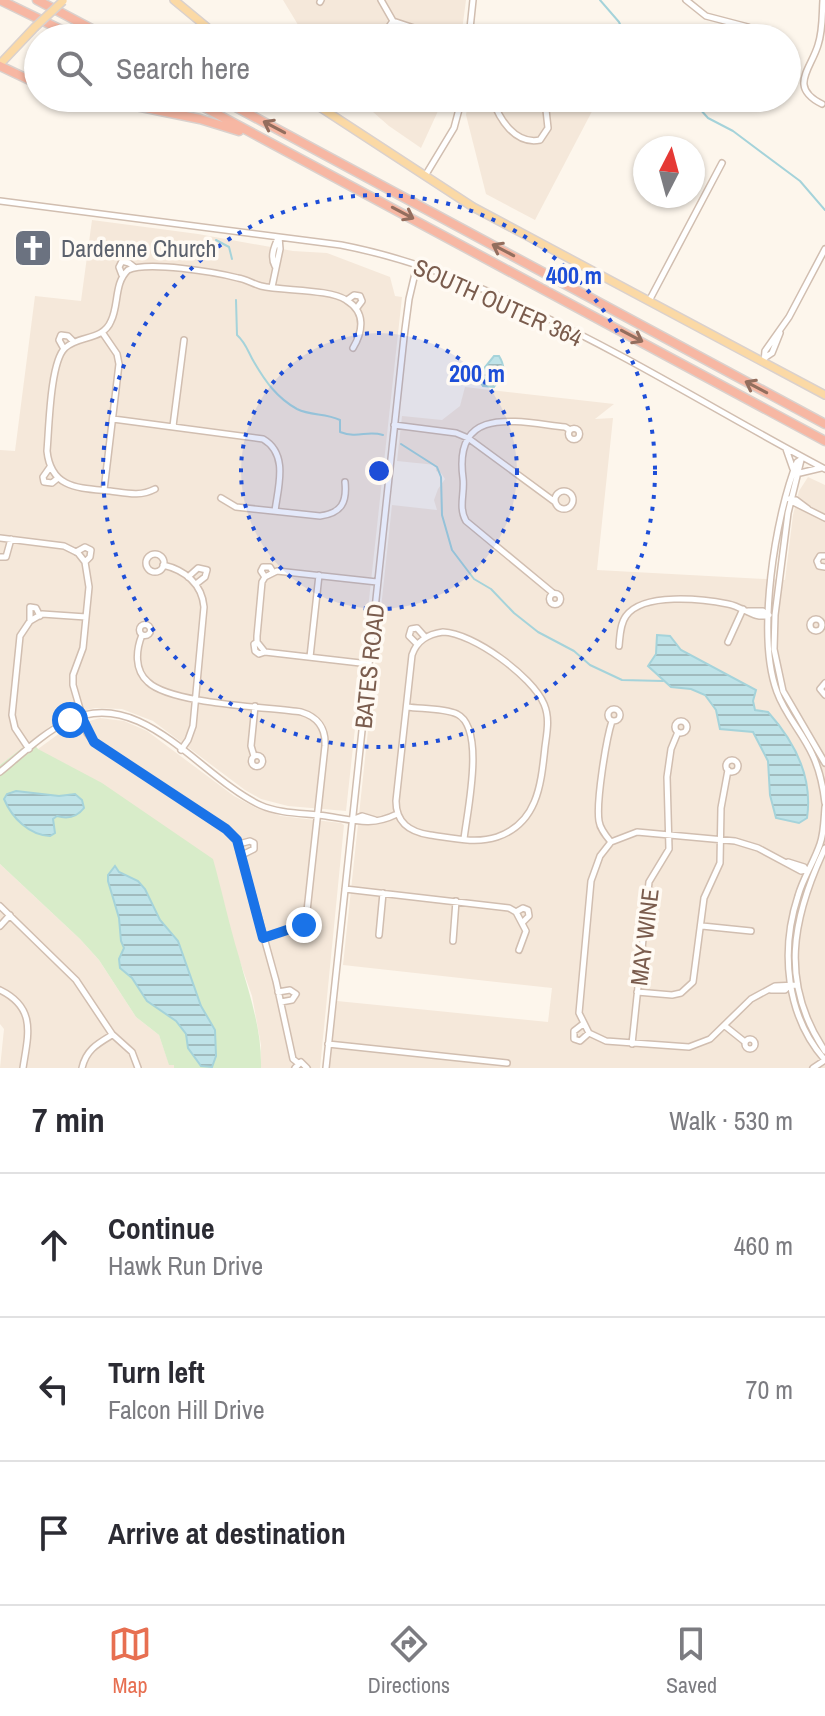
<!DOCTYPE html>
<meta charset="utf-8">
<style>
body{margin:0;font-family:"Archivo Narrow",sans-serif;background:#f7f7f7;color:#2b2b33}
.compass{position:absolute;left:633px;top:136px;width:72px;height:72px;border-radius:50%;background:#fff;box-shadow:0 2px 6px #0004;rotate:6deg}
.stop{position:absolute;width:24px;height:24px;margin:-18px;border:6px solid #1a73e8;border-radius:50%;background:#fff}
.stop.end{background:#1a73e8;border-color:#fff;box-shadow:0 2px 8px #0008}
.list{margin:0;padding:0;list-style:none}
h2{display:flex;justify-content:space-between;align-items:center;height:104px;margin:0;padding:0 32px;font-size:34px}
h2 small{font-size:26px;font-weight:400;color:#7c7c81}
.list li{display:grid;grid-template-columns:52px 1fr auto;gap:24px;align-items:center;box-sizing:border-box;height:144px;padding:0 32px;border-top:2px solid #e1e1e2}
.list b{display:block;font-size:30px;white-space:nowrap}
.list p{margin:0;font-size:26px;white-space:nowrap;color:#7c7c81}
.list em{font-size:26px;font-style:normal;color:#7c7c81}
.icon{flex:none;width:44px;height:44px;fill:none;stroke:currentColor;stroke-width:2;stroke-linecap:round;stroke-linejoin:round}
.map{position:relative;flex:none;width:825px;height:1068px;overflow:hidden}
.search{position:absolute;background:#fff;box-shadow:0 2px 6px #0004;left:24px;right:24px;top:24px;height:88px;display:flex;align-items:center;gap:20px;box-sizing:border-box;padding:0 28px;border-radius:44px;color:#7c7c81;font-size:30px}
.sheet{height:536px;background:#fff}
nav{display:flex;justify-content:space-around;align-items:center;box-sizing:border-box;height:112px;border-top:2px solid #e1e1e2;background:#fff;font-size:22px;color:#7c7c81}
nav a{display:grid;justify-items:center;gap:4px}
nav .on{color:#e76f51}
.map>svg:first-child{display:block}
.residential{fill:#f5e8da}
.green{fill:#d8ecc9}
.water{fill:url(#water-rules);stroke:#a5d3da;stroke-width:2}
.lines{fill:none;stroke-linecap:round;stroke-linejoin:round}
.stream{stroke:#a5d3da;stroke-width:2}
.minor-casing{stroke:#d1beb0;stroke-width:8}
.major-casing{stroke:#dad1cd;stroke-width:10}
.highway-casing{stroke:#dad1cd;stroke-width:11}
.minor{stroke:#fff;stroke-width:5}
.major{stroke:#fbd9a5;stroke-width:7}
.highway{stroke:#f7b7a3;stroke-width:8}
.major-bridge-casing{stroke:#dad1cd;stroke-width:10;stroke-linecap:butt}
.major-bridge{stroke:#fbd9a5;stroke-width:7}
.oneway{stroke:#936e5e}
.route{stroke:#1a73e8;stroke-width:10}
.ring{fill:none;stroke:#1d4ed8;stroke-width:4;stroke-dasharray:4 8}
.labels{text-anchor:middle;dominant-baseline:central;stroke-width:7;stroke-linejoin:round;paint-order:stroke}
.worship-label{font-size:24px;fill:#5b616d;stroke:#fffaf3;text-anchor:start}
.street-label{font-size:24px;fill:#7a5c4d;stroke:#fffaf3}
.centre{fill:#1d4ed8;stroke:#fffaf3;stroke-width:4}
.ring-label{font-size:24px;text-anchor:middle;font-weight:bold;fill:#1d4ed8;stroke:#fffaf3;stroke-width:7;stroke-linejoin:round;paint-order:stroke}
</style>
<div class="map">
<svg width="825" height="1068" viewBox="0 0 825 1068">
<defs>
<pattern id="water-rules" width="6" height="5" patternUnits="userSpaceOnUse" patternTransform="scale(2)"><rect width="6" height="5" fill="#bfe3e8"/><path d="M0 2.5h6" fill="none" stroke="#a0bbbe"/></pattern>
</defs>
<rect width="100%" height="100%" fill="#fdf6ec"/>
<path class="residential" d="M283 0H466L461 38H306Z
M357 98H444L421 148 389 126Z
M468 98H599L535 220 486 194 466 115Z
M92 220 198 234 293 251 327 253 390 277 395 296 402 297 346 811 288 806 261 799 245 790 153 721 122 709 95 708 71 714 57 721 0 765V450L15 451 35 296 81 301Z
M465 387 614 404 595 419 613 418 597 570 785 580 793 515 799 491 808 477 825 485V1068H328L337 1001 548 1022 552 988 343 965 392 505 437 510 434 500 438 489 445 479 441 473 436 471V465L397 461 402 416 442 420 460 406Z
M100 718 124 721 147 731 234 796 256 808 281 816 341 823 344 825 320 1068H261V1045L252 996 239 959 38 749 68 727Z
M0 864 80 939 99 960 136 1017 159 1035 169 1064 175 1065 174 1068H0L4 1029 0 1024Z"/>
<path class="green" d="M31 741 38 749 102 783 213 859C222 891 229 924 239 957 249 994 262 1028 261 1068H174V1065H169L159 1035 136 1017 99 960 80 939 0 864V765Z"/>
<path class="water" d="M494 356H499C507 369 503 375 494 387L483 386 477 377Z
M657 635 670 636 681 650 756 690 753 701 755 710 768 712C795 742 813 778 807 818L799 823 776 818 770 795 768 761 753 732 720 729 716 710 705 695 691 689 671 687 648 666 656 654Z
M16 791 59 796 75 794 82 800 84 808C77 817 67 819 57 816L53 819 55 833 50 836C29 835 12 818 4 799L7 794Z
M115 866 119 872 138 881 145 889 160 920 178 941 201 1006 215 1030 216 1056 212 1067 201 1066 188 1048 186 1034 176 1021 147 1001 132 978 120 968 119 959 124 948 121 941 119 918 108 881V875Z"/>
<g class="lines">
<path class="stream" d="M600 0 619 22 626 38
M690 98 708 118 733 131 800 181 825 210
M216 240 229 247 232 259
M236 300 237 335C246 343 248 352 254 362 265 381 277 398 297 409 311 416 325 413 340 420V432C359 439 366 430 383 435
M401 444 437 467 441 477 442 515 452 550 474 579 491 589 514 613 538 632 574 651 590 665 622 680 663 681"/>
<g class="minor-casing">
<path id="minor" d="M381 0 393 21 429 33
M686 0 706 16 748 27
M320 2 321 0
M381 38 393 21
M469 38 473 0
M408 98 410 100
M492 98C499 119 515 145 540 140L548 128 546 110 537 98
M822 104C788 87 811 69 818 45 823 30 822 15 823 0
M425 176 454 128 462 98
M0 201 341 245C511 278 673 389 825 469
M275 266C270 257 274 247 278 238
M122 275 119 267 122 261 129 263 134 267
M272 287 280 249 279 237
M347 300 354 295 360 296 362 301 356 309
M649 301 722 163
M102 332 117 354 119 364 104 490
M64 349 59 340 61 335 68 336 74 342
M766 357 772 353 780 333
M764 362 765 351 789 317 825 249
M113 419 263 439C289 454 278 487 275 511
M394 425 456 433 468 438 555 502
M173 426 184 340
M568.5 434a5.5 5.5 0 1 1 11 0a5.5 5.5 0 1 1-11 0Z
M786 449 793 469
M803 458 797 462C775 516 756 636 777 692 785 715 803 733 813 756 820 771 823 786 825 803
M801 460 788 513 775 615 774 649 783 691 825 763
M50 467 43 477 44 482 52 483 58 478
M800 473 821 468
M155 489C140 497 126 493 110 491 79 488 51 489 47 451 49 429 50 362 65 348 78 335 103 341 111 321 119 305 114 283 128 270 148 261 215 272 238 278 246 279 253 284 261 286 283 291 330 289 346 300 366 312 363 331 353 348
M555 500a9 9 0 1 1 18 0a9 9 0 1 1-18 0Z
M221 498 236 507 320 516C342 513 347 502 345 482
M789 499 796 500 808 509
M791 501 825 518
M0 538 64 546 78 553 85 562 89 587 83 648 73 675V685L87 733 94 742 226 829 237 840 276 981 293 1059 298 1063
M76 552 85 547 91 550 90 557 85 562
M146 563a9 9 0 1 1 18 0a9 9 0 1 1-18 0Z
M825 556H820L817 561 819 566 825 567
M0 557H6L11 539
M163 565C185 570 202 584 204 607L193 726 188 740 181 750
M188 577 198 568 207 570 205 577 196 584
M265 577 261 571 263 567H270L273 572
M553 593 466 521C458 507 465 493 463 478 453 404 518 422 565 427L570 430
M549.5 599a5.5 5.5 0 1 1 11 0a5.5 5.5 0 1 1-11 0Z
M748 611H763L767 615
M810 625a6 6 0 1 1 12 0a6 6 0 1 1-12 0Z
M30 621V607L36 608 40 616
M139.5 630a5.5 5.5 0 1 1 11 0a5.5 5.5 0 1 1-11 0Z
M443 632C473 633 532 676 544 704 550 718 547 732 545 747 541 784 538 823 497 837 476 844 452 838 430 835 410 832 396 823 396 801L412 655C417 640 428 634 443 632Z
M142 635C136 650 134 670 148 682 171 704 267 707 301 712 318 717 326 729 325 746L307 911 293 928 263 938
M257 642 254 644 255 651 259 654 265 652
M728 642 743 609
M417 644 409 636 411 629 417 628 425 637
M619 646C620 636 620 624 626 616 643 592 703 599 728 604 744 607 754 620 769 615
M310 657 319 575
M369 664 265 652 257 642V636L262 582 265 577 277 571 377 582
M825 683 820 689 825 695
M407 707C422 709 443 708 457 714 486 728 467 812 464 839
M608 715a6 6 0 1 1 12 0a6 6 0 1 1-12 0Z
M675 727a6 6 0 1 1 12 0a6 6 0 1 1-12 0Z
M29 749 15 728 12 715 20 636 30 621 42 614 86 617
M251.5 761a5.5 5.5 0 1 1 11 0a5.5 5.5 0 1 1-11 0Z
M254 756 251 746 255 706
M726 766a6 6 0 1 1 12 0a6 6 0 1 1-12 0Z
M0 772C21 755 43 733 68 721 141 685 200 777 260 805 280 814 305 813 326 816 354 820 371 827 397 814
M825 807C824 819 824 833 820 844 814 862 803 878 798 896 780 951 786 1016 825 1060
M354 819 362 816 375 820
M611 842C606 836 600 829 599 821 596 802 606 740 612 721
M239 844 250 841 254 843V849L242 855
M825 848C792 918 779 983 825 1051
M788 862 804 867 807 871
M345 889 509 908 516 912 526 931 519 950
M0 906 76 980 112 1034 132 1052 138 1068
M516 912 523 908 528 910 529 916 523 922
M0 926 10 915
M702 926 751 931
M293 928 298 936 303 935 305 928 300 922
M379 935 383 893
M453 941 456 901
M797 985 775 986 751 999 710 1039 689 1047 606 1041 589 1033 579 1013 591 881 600 856 611 842 637 832 735 841 758 848 801 871 806 870
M0 990C37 1008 28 1035 23 1068
M771 990H785L789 986
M278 992 290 990 296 994 292 1000 281 1002
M637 992 672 995 681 993 693 982 704 898 720 863 721 808 728 770
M583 1024 574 1031V1039L580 1041 589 1033
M725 1026 745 1042
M745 1044a5 5 0 1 1 10 0a5 5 0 1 1-10 0Z
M328 1044 507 1063
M632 1044 649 882 669 849 667 777 671 749 678 732
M82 1068C86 1050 97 1044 112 1035
M295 1068 301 1062 307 1068
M326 1068 404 337 409 299 417 265
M813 1068 825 1060"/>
</g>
<g class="major-casing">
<path id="major" d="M174 0 220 38
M0 64 35 27
M306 98 473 207 825 395"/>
</g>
<g class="highway-casing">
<path id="highway" d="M0 0 78 38
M37 0 109 38
M0 66 38 84
M97 98 200 119 239 131
M187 98 825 441
M219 98 825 424"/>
</g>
<use href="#minor" class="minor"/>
<use href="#major" class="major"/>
<use href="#highway" class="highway"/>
<g class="major-bridge-casing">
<path id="major-bridge" d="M35 27 63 1"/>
</g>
<use href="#major-bridge" class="major-bridge"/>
</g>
<defs><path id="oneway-shaft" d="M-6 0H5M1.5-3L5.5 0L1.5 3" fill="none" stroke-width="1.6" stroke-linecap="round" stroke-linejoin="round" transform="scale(2)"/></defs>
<g class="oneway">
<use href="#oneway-shaft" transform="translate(274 127) rotate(-152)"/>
<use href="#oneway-shaft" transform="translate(403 213) rotate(28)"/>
<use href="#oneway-shaft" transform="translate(503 250) rotate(-152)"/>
<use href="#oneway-shaft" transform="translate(632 336) rotate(28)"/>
<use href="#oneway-shaft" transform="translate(756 387) rotate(-152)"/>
</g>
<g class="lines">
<path class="route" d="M70 720 81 716 94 742 226 829 237 840 263 938 293 928 300 922 304 925"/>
</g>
<circle cx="379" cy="471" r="138" fill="#1d4ed8" fill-opacity=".12"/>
<g class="ring">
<circle cx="379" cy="471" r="138"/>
<circle cx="379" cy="471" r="276"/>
</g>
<defs>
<g id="church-square" transform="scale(2)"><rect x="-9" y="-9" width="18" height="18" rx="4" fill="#6b7280" stroke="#fffaf3"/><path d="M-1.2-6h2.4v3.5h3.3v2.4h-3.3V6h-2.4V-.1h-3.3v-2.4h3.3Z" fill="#fff"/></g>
</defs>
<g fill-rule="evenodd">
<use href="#church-square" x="33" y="248"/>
</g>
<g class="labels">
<g class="worship-label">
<text x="61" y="248">Dardenne Church</text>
</g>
<g class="street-label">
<text transform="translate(498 302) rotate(24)">SOUTH OUTER 364</text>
<text transform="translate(369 666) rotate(-84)">BATES ROAD</text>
<text transform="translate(644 937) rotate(-83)">MAY WINE</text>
</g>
</g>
<circle cx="379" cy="471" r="12" class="centre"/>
<g class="ring-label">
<text x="574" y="284">400 m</text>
<text x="477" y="382">200 m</text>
</g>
</svg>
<svg class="compass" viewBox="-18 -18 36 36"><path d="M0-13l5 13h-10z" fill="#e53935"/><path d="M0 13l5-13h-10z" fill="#7c7c81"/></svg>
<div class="stop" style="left:70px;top:720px"></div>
<div class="stop end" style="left:304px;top:925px"></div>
<div class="search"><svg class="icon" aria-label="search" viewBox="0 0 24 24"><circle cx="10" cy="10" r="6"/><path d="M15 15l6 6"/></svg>Search here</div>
</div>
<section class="sheet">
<h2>7 min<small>Walk · 530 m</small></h2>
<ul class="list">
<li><svg class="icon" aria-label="ahead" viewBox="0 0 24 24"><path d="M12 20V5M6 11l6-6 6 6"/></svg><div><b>Continue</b><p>Hawk Run Drive</p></div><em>460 m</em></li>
<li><svg class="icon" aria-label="left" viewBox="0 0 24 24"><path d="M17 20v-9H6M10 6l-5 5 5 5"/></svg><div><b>Turn left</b><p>Falcon Hill Drive</p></div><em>70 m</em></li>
<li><svg class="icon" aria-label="arrive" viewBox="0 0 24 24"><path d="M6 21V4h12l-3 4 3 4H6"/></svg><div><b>Arrive at destination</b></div></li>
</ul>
</section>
<nav>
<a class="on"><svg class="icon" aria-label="map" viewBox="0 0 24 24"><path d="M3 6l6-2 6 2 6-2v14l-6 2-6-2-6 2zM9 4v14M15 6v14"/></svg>Map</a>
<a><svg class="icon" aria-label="directions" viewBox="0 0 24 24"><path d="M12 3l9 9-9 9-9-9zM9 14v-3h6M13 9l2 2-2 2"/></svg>Directions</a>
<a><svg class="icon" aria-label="saved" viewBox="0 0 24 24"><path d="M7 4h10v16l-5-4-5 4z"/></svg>Saved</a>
</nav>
